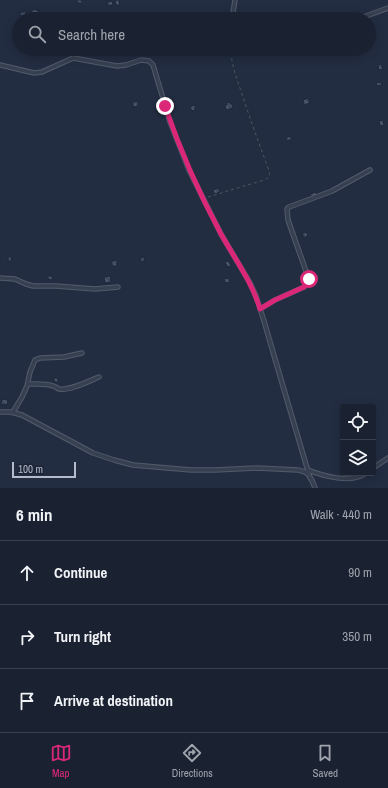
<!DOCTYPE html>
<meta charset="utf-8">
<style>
body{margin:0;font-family:"Archivo Narrow",sans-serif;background:#232a3a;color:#f1f3f6}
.controls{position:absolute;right:12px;bottom:12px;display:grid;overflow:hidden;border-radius:4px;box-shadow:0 2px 10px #0003}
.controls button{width:36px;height:36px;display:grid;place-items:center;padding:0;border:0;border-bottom:1px solid #383f4d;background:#1a2232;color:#f1f3f6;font:20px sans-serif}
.scale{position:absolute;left:12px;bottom:10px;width:64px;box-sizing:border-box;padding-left:4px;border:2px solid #b4bbcc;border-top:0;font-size:11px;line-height:14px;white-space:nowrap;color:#b4bbcc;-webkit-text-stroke:3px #1c2536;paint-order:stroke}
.stop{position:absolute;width:12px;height:12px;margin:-9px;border:3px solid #db2777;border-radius:50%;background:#fff}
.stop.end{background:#db2777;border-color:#fff;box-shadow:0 1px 4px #0008}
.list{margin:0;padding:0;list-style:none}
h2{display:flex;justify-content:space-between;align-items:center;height:52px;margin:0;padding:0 16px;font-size:17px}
h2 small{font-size:13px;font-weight:400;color:#9fa4ac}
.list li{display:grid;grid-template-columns:26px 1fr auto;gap:12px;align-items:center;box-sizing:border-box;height:64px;padding:0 16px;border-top:1px solid #383f4d}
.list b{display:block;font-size:15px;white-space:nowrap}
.list em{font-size:13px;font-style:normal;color:#9fa4ac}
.icon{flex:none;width:22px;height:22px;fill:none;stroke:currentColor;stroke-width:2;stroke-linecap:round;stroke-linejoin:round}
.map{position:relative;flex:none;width:388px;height:488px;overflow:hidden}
.search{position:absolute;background:#1a2232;box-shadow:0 2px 10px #0003;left:12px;right:12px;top:12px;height:44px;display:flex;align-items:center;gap:10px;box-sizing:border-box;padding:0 14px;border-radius:22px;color:#9fa4ac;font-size:15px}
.sheet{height:244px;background:#1a2232}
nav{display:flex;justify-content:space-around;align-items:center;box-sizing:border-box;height:56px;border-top:1px solid #383f4d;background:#1a2232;font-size:11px;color:#9fa4ac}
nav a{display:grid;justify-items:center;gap:2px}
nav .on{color:#db2777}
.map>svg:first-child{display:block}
.building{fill:url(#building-back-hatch);stroke:#1e2738}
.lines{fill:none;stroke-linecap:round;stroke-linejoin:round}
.minor-casing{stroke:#525b6c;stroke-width:5.5}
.path{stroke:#435a5f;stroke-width:1;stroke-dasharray:3 3;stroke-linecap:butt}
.minor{stroke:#374051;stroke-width:3.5}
.route{stroke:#db2777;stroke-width:5}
</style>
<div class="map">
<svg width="388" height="488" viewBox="0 0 388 488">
<defs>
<pattern id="building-back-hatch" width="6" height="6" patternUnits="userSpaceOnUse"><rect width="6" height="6" fill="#3e4a62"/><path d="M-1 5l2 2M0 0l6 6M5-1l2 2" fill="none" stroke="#586277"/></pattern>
</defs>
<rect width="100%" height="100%" fill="#232d42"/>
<path class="building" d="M77 0H82V3H77Z
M115 0H119L120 5H116Z
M112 1 113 5 108 6 107 2Z
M34 9 39 11 38 12H39V14L31 13 32 10H34Z
M20 12H26L25 16 20 15Z
M28 13 33 14 32 18 27 17Z
M381 64 383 69 379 70 378 65Z
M381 82 382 85 377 86 376 83Z
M308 98 310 103 304 105 303 100Z
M138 101V106L133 107V102Z
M230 102V104H232L233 108 226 110 225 105H227L226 103Z
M192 105 196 106 194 111 190 109Z
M383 120 384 125 380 126 379 121Z
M290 136 292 139 287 141 286 138Z
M218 188 220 192 214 194 213 190Z
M316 192 317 195 312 197 310 194Z
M305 232 308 235 305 238 302 234Z
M11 256 12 261H8V257Z
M144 257 145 261 141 262 140 258Z
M117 260V266H112V261Z
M229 261 231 266 227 267 225 262Z
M48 276H53L52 280 48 279Z
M110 276 111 282 105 283 104 277Z
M229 278 230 282 225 283 224 279Z
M54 378H58V382H54Z
M2 399 8 400 7 405 1 404Z"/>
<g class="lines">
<g class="minor-casing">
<path id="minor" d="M232 19 235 0
M358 19 388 8
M0 65 34 73 42 72 73 58 117 66 126 65 141 60 149 61 153 65 170 122 189 170 221 234 250 283 256 296 264 321 275 359 310 478
M0 278 15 279 26 284 33 286H56L95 289 118 287
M260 309 275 300 304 287C309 283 309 280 307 274L288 220 287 209 289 207 332 191 370 170
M28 384C36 384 46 383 53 386 55 386 58 389 59 389 70 391 89 381 99 377
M0 412H11L22 415 93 453 114 460 133 465 191 470H215L257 468 298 470C310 472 311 478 315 488
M13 412 22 397 27 386 30 372 35 360 40 358 64 357 82 353
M373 468 388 458
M308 470C323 476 351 484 366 473"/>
</g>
<path class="path" d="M208 197 264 180C271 177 270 174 268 168 259 143 250 119 242 94 237 79 231 65 231 49"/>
<use href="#minor" class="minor"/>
</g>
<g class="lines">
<path class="route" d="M165 106C180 150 199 193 221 234 235 259 252 282 260 309L275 300 304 287C307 285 309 283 309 279"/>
</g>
</svg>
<div class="controls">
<button><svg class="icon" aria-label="locate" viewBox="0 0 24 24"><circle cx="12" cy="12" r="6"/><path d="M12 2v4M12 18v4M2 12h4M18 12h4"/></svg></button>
<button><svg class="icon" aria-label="layers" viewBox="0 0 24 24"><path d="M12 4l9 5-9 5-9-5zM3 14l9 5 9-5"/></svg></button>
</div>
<div class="scale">100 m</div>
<div class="stop" style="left:309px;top:279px"></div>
<div class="stop end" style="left:165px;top:106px"></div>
<div class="search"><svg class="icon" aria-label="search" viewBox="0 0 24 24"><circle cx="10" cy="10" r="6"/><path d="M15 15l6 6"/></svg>Search here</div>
</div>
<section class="sheet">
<h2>6 min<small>Walk · 440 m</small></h2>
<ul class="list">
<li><svg class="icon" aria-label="ahead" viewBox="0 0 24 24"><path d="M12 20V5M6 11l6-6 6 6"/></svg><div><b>Continue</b></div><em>90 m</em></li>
<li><svg class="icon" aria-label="right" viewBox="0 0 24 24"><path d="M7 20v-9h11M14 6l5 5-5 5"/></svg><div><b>Turn right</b></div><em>350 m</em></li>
<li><svg class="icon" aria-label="arrive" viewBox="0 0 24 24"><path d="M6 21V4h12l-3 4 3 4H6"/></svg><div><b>Arrive at destination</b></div></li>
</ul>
</section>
<nav>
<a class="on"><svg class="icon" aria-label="map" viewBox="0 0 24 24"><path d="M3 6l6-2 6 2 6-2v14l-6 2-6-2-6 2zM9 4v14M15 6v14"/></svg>Map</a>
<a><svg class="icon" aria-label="directions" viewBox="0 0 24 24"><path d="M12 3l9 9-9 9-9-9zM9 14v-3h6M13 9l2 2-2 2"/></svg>Directions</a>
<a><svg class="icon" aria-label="saved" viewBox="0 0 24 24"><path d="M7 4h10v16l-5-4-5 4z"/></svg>Saved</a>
</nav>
